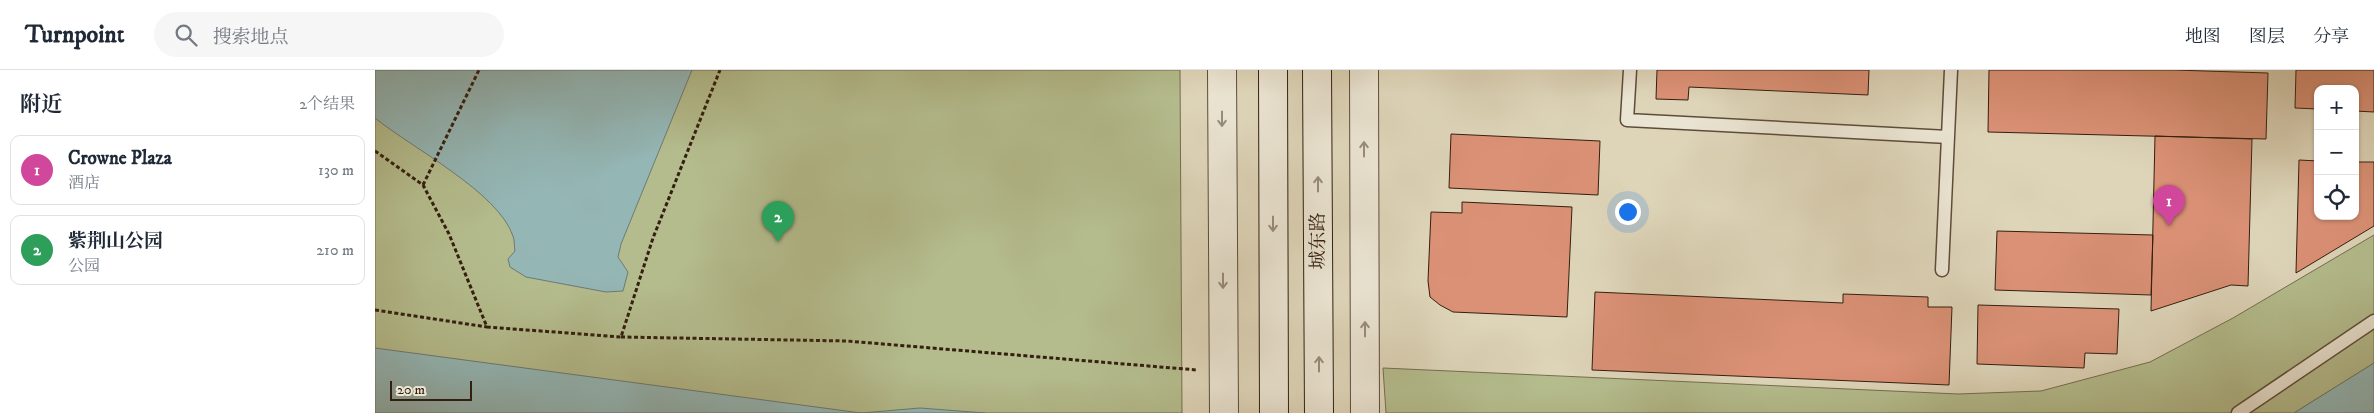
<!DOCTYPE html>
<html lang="zh">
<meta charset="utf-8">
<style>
body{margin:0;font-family:"IM FELL DW Pica","Noto Serif SC",serif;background:#f6f6f7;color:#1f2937}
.controls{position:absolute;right:15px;top:15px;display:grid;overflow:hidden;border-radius:10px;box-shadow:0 1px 4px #0004}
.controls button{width:45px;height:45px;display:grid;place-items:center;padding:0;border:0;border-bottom:1px solid #e0e1e3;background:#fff;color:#1f2937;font:25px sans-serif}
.scale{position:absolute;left:15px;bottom:12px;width:82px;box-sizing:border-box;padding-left:5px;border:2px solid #331f0f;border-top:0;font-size:14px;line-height:18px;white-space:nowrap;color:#331f0f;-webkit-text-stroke:4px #eae4d2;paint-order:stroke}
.you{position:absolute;left:1252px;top:141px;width:18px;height:18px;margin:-12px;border:4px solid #fff;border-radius:50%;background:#1a73e8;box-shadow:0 0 0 8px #1a73e833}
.badge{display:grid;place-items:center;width:32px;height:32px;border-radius:50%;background:#7c3aed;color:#fff;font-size:16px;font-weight:700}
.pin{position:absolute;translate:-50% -41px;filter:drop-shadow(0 1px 2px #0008)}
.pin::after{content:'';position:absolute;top:26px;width:18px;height:15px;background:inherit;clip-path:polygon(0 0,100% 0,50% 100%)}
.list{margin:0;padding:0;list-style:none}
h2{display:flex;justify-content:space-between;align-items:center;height:65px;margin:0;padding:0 20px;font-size:21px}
h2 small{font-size:16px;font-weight:400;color:#747a83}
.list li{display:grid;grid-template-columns:32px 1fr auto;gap:15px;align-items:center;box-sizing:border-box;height:70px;margin:0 10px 10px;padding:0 10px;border:1px solid #e0e1e3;border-radius:10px}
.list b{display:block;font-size:19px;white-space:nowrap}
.list p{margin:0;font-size:16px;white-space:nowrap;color:#747a83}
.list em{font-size:16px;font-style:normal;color:#747a83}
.icon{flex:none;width:28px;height:28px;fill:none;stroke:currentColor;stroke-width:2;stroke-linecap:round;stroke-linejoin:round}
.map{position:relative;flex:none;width:1999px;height:343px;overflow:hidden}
header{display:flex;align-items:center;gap:30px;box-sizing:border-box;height:70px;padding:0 25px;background:#fff;border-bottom:1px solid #e0e1e3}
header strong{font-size:24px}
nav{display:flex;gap:28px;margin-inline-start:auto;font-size:18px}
.search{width:350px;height:45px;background:#f6f6f7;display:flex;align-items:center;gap:12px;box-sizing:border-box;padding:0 18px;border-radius:28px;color:#747a83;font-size:19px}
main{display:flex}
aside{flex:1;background:#fff}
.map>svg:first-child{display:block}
.green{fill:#b4bc8d;stroke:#746e4e}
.water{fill:#94b7b6;stroke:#6d7a73}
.building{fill:#db9176;stroke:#331f0f}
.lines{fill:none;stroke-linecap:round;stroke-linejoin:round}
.service-casing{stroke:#5e4c3a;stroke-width:15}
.tertiary-casing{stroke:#5e4c3a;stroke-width:30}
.secondary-casing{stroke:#331f0f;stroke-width:30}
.path{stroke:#331f0f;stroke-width:3;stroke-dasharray:4 2.5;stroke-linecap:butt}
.service{stroke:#eae4d2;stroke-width:12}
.tertiary{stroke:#eae4d2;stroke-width:28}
.secondary{stroke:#eae4d2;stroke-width:28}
.oneway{stroke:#988b7a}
.labels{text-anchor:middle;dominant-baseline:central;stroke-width:4.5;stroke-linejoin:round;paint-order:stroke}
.street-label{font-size:19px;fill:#331f0f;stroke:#eae4d2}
</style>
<header>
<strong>Turnpoint</strong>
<div class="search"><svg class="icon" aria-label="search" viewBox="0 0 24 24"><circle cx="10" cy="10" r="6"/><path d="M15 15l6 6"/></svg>搜索地点</div>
<nav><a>地图</a><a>图层</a><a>分享</a></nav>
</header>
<main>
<aside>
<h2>附近<small>2个结果</small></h2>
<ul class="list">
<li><span class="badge" style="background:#d1479c">1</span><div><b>Crowne Plaza</b><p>酒店</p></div><em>130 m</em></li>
<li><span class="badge" style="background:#2e9e5b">2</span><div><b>紫荆山公园</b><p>公园</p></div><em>210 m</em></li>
</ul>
</aside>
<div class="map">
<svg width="1999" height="343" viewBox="0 0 1999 343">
<rect width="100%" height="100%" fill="#ded5b9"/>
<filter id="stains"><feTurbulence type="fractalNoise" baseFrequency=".004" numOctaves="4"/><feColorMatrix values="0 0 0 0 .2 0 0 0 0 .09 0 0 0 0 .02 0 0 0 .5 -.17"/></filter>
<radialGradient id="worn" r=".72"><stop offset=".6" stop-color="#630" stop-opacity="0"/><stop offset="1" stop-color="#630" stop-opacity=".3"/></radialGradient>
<path class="green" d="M0 0H805L807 343H0Z
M1999 165V293L1919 343H1011L1008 298 1583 324 1666 321 1775 292 1858 248Z"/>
<path class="water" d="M0 0H317L246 174 243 187 253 202 248 221 231 222 151 207 135 197 133 189 140 181C139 177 140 171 138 166 123 122 37 78 0 48Z
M0 278 486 343 545 338 610 343H0Z
M1999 293V343H1919Z"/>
<path class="building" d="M1282 0H1494L1493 25 1314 17 1313 30 1281 29Z
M1614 0H1799L1893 3 1891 69 1613 62Z
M1921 0H1999V42L1980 41V19H1943V39L1920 38Z
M1076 64 1225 71 1223 125 1074 118Z
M1780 66 1877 69 1873 216 1856 215 1776 241Z
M1924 90 1943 91V146H1980V92H1999V156L1921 203Z
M1087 132 1197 137 1192 247 1078 242 1065 235 1055 227 1053 211 1056 142 1087 143Z
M1622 161 1778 165 1776 225 1620 220Z
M1220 222 1468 233V224L1553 227V237H1577L1574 315 1217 300Z
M1603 235 1744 239 1742 284 1710 283 1709 298 1602 294Z"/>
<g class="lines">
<g class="service-casing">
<path id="service" d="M1255 0 1252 50 1573 67
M1567 200 1576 0
M1863 343 1999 251"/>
</g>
<g class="tertiary-casing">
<path id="tertiary" d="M847 0 849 343
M989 0 990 343"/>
</g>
<g class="secondary-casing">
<path id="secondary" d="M898 0 899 343
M942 0 944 343"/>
</g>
<path class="path" d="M0 81 48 115 74 164 112 257 246 267 278 168 345 0
M48 115 104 0
M0 240 112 257
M246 267 472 271 822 300"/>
<use href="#service" class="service"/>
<use href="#tertiary" class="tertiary"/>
<use href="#secondary" class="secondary"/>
</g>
<defs><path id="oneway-shaft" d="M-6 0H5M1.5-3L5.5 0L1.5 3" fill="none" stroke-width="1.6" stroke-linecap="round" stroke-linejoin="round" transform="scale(1.25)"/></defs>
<g class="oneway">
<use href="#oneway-shaft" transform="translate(847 49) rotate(90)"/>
<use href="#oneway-shaft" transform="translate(989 79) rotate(-90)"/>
<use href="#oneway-shaft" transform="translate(943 114) rotate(-90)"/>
<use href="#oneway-shaft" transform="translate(898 154) rotate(90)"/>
<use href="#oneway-shaft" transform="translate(848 211) rotate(90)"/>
<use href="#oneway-shaft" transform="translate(990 259) rotate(-90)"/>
<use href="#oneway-shaft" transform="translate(944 294) rotate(-90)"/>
</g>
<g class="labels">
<g class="street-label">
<text transform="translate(943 171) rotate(-90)">城东路</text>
</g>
</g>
<rect width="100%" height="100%" filter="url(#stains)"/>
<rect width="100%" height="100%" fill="url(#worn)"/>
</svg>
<div class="controls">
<button>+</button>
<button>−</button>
<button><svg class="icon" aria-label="locate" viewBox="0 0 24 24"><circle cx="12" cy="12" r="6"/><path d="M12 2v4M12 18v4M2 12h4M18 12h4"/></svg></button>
</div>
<div class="scale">20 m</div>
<div class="you"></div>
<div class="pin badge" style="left:1794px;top:156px;background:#d1479c">1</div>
<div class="pin badge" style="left:403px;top:172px;background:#2e9e5b">2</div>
</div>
</main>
